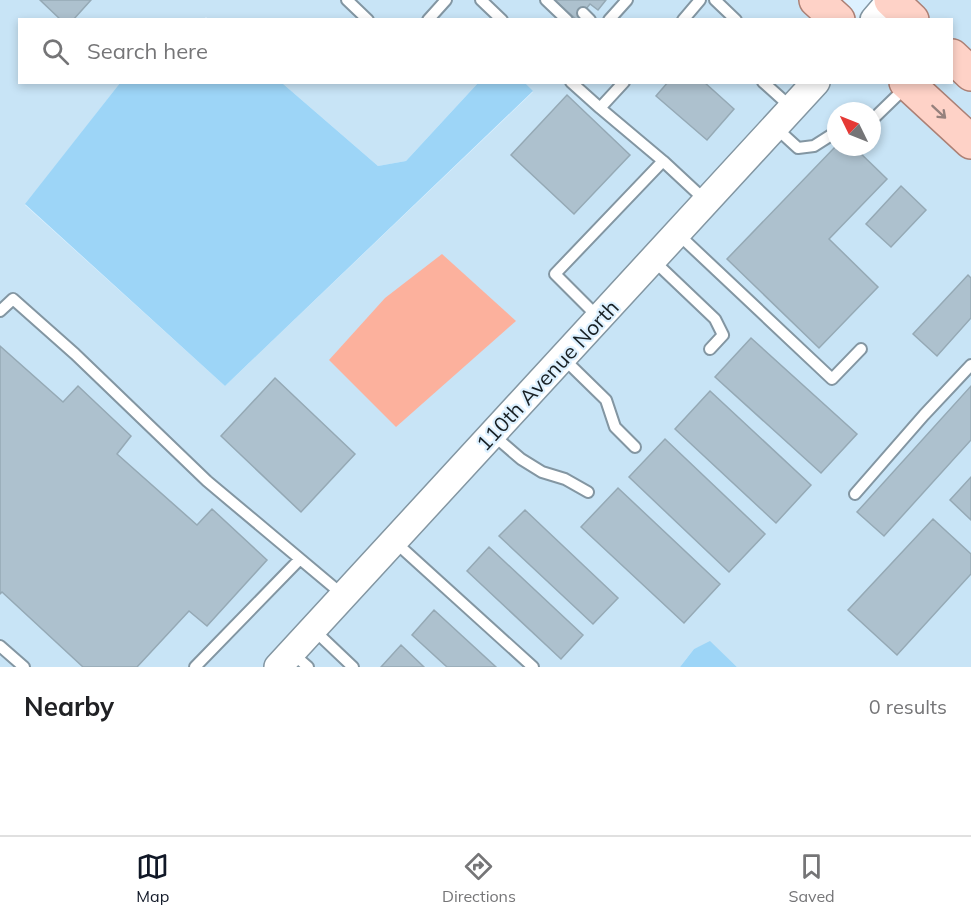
<!DOCTYPE html>
<style>
body{margin:0;font-family:Mulish,sans-serif;background:#f2f2f2;color:#202124}
.compass{position:absolute;left:827px;top:102px;width:54px;height:54px;border-radius:50%;background:#fff;box-shadow:0 3px 9px #0003;rotate:313deg}
.list{margin:0;padding:0;list-style:none}
h2{display:flex;justify-content:space-between;align-items:center;height:78px;margin:0;padding:0 24px;font-size:26px}
h2 small{font-size:20px;font-weight:400;color:#757577}
.icon{flex:none;width:33px;height:33px;fill:none;stroke:currentColor;stroke-width:2;stroke-linecap:round;stroke-linejoin:round}
.map{position:relative;flex:none;width:971px;height:667px;overflow:hidden}
.search{position:absolute;background:#fff;box-shadow:0 3px 9px #0003;left:18px;right:18px;top:18px;height:66px;display:flex;align-items:center;gap:15px;box-sizing:border-box;padding:0 21px;border-radius:0px;color:#757577;font-size:22px}
.sheet{height:168px;background:#fff}
nav{display:flex;justify-content:space-around;align-items:center;box-sizing:border-box;height:84px;border-top:2px solid #e0e0e0;background:#fff;font-size:16px;color:#757577}
nav a{display:grid;justify-items:center;gap:3px}
nav .on{color:#111827}
.map>svg:first-child{display:block}
.built{fill:#c8e4f6;fill-rule:evenodd}
.green{fill:#fcb19d}
.water{fill:#9dd5f7}
.building{fill:#adc1ce;stroke:#95a9b5;stroke-width:1.5}
.lines{fill:none;stroke-linecap:round;stroke-linejoin:round}
.service-casing{stroke:#8396a2;stroke-width:14}
.tertiary-casing{stroke:#8396a2;stroke-width:30}
.primary-casing{stroke:#ac8075;stroke-width:36}
.service{stroke:#fff;stroke-width:10}
.tertiary{stroke:#fff;stroke-width:27}
.primary{stroke:#fed2c7;stroke-width:33}
.oneway{stroke:#96817d}
.labels{text-anchor:middle;dominant-baseline:central;stroke-width:4.5;stroke-linejoin:round;paint-order:stroke}
.street-label{font-size:21px;fill:#171f23;stroke:#ddf1ff}
</style>
<div class="map">
<svg width="971" height="667" viewBox="0 0 971 667">
<rect width="100%" height="100%" fill="#ddf1ff"/>
<path class="built" d="M0 0H802L824 19 210 20 206 17 202 20H20V82L120 83 25 205 225 386 533 92 525 83H801L264 667H0Z
M905 0H971V61L952 43V20L926 19Z
M952 69 971 87V129L920 83 952 82Z
M282 83H478L406 161 378 166Z
M830 83H892L971 155V667H737L710 642 694 649 680 667H293ZM836 111H872V147H836Z"/>
<path class="green" d="M442 254 516 321 396 427 329 360 385 298Z"/>
<path class="water" d="M120 83H282L378 166 406 161 478 83H525L533 91 225 386 25 204Z
M710 641 737 667H680L694 649Z"/>
<path class="building" d="M40 0H91L73 20H61Z
M554 0H606L598 10 590 4 577 20Z
M668 82H704L734 109 707 140 656 96Z
M567 95 630 155 574 214 511 155Z
M836 146 854 147 887 179 829 239 878 287 819 348 727 259Z
M901 186 926 210 891 247 866 224Z
M968 275 971 278V318L937 356 913 334Z
M751 338 857 434 821 473 715 377Z
M0 346 63 402 78 386 131 436 117 454 197 525 212 509 267 560 207 626 189 611 137 667H83L2 592 0 594Z
M275 378 355 454 301 512 221 436Z
M971 386V440L884 536 857 512Z
M710 391 811 485 776 523 675 429Z
M665 439 765 534 729 572 629 477Z
M971 477V520L950 500Z
M618 488 720 584 684 623 581 527Z
M525 510 618 598 593 624 499 536Z
M933 519 971 554V574L897 655 848 610Z
M489 547 583 635 561 659 467 571Z
M434 610 496 667H447L412 635Z
M401 645 424 667H381Z"/>
<g class="lines">
<g class="service-casing">
<path id="service" d="M347 0 368 20
M481 0 502 20
M546 0 567 20
M715 0 736 20
M583 13 590 20
M428 20 446 0
M609 20 627 0
M683 20 700 0
M571 82 600 108
M624 82 600 108 663 161 706 201
M763 82 792 108
M872 120 906 87
M775 127 798 148 814 146 836 132
M677 233 832 379 861 349
M653 260 715 319 723 335 710 349
M0 311 13 299 75 354 207 481 343 595
M599 318 555 274 663 161
M563 358 606 400 615 427 635 447
M492 434 521 459 542 472 565 479 588 492
M855 494 924 415 971 365
M394 541 533 667
M313 629 353 667
M0 646 24 667
M292 653 308 667
M195 667 300 559"/>
</g>
<g class="tertiary-casing">
<path id="tertiary" d="M874 20 891 0
M278 667 816 82"/>
</g>
<g class="primary-casing">
<path id="primary" d="M816 0 838 20
M891 0 912 20
M952 56 971 74
M906 82 971 142"/>
</g>
<use href="#service" class="service"/>
<use href="#tertiary" class="tertiary"/>
<use href="#primary" class="primary"/>
</g>
<defs><path id="oneway-shaft" d="M-6 0H5M1.5-3L5.5 0L1.5 3" fill="none" stroke-width="1.6" stroke-linecap="round" stroke-linejoin="round" transform="scale(1.5)"/></defs>
<use class="oneway" href="#oneway-shaft" transform="translate(939 112) rotate(43)"/>
<g class="labels">
<g class="street-label">
<text transform="translate(547 375) rotate(-47)">110th Avenue North</text>
</g>
</g>
</svg>
<svg class="compass" viewBox="-18 -18 36 36"><path d="M0-13l5 13h-10z" fill="#e53935"/><path d="M0 13l5-13h-10z" fill="#757577"/></svg>
<div class="search"><svg class="icon" aria-label="search" viewBox="0 0 24 24"><circle cx="10" cy="10" r="6"/><path d="M15 15l6 6"/></svg>Search here</div>
</div>
<section class="sheet">
<h2>Nearby<small>0 results</small></h2>
<ul class="list">
</ul>
</section>
<nav>
<a class="on"><svg class="icon" aria-label="map" viewBox="0 0 24 24"><path d="M3 6l6-2 6 2 6-2v14l-6 2-6-2-6 2zM9 4v14M15 6v14"/></svg>Map</a>
<a><svg class="icon" aria-label="directions" viewBox="0 0 24 24"><path d="M12 3l9 9-9 9-9-9zM9 14v-3h6M13 9l2 2-2 2"/></svg>Directions</a>
<a><svg class="icon" aria-label="saved" viewBox="0 0 24 24"><path d="M7 4h10v16l-5-4-5 4z"/></svg>Saved</a>
</nav>
